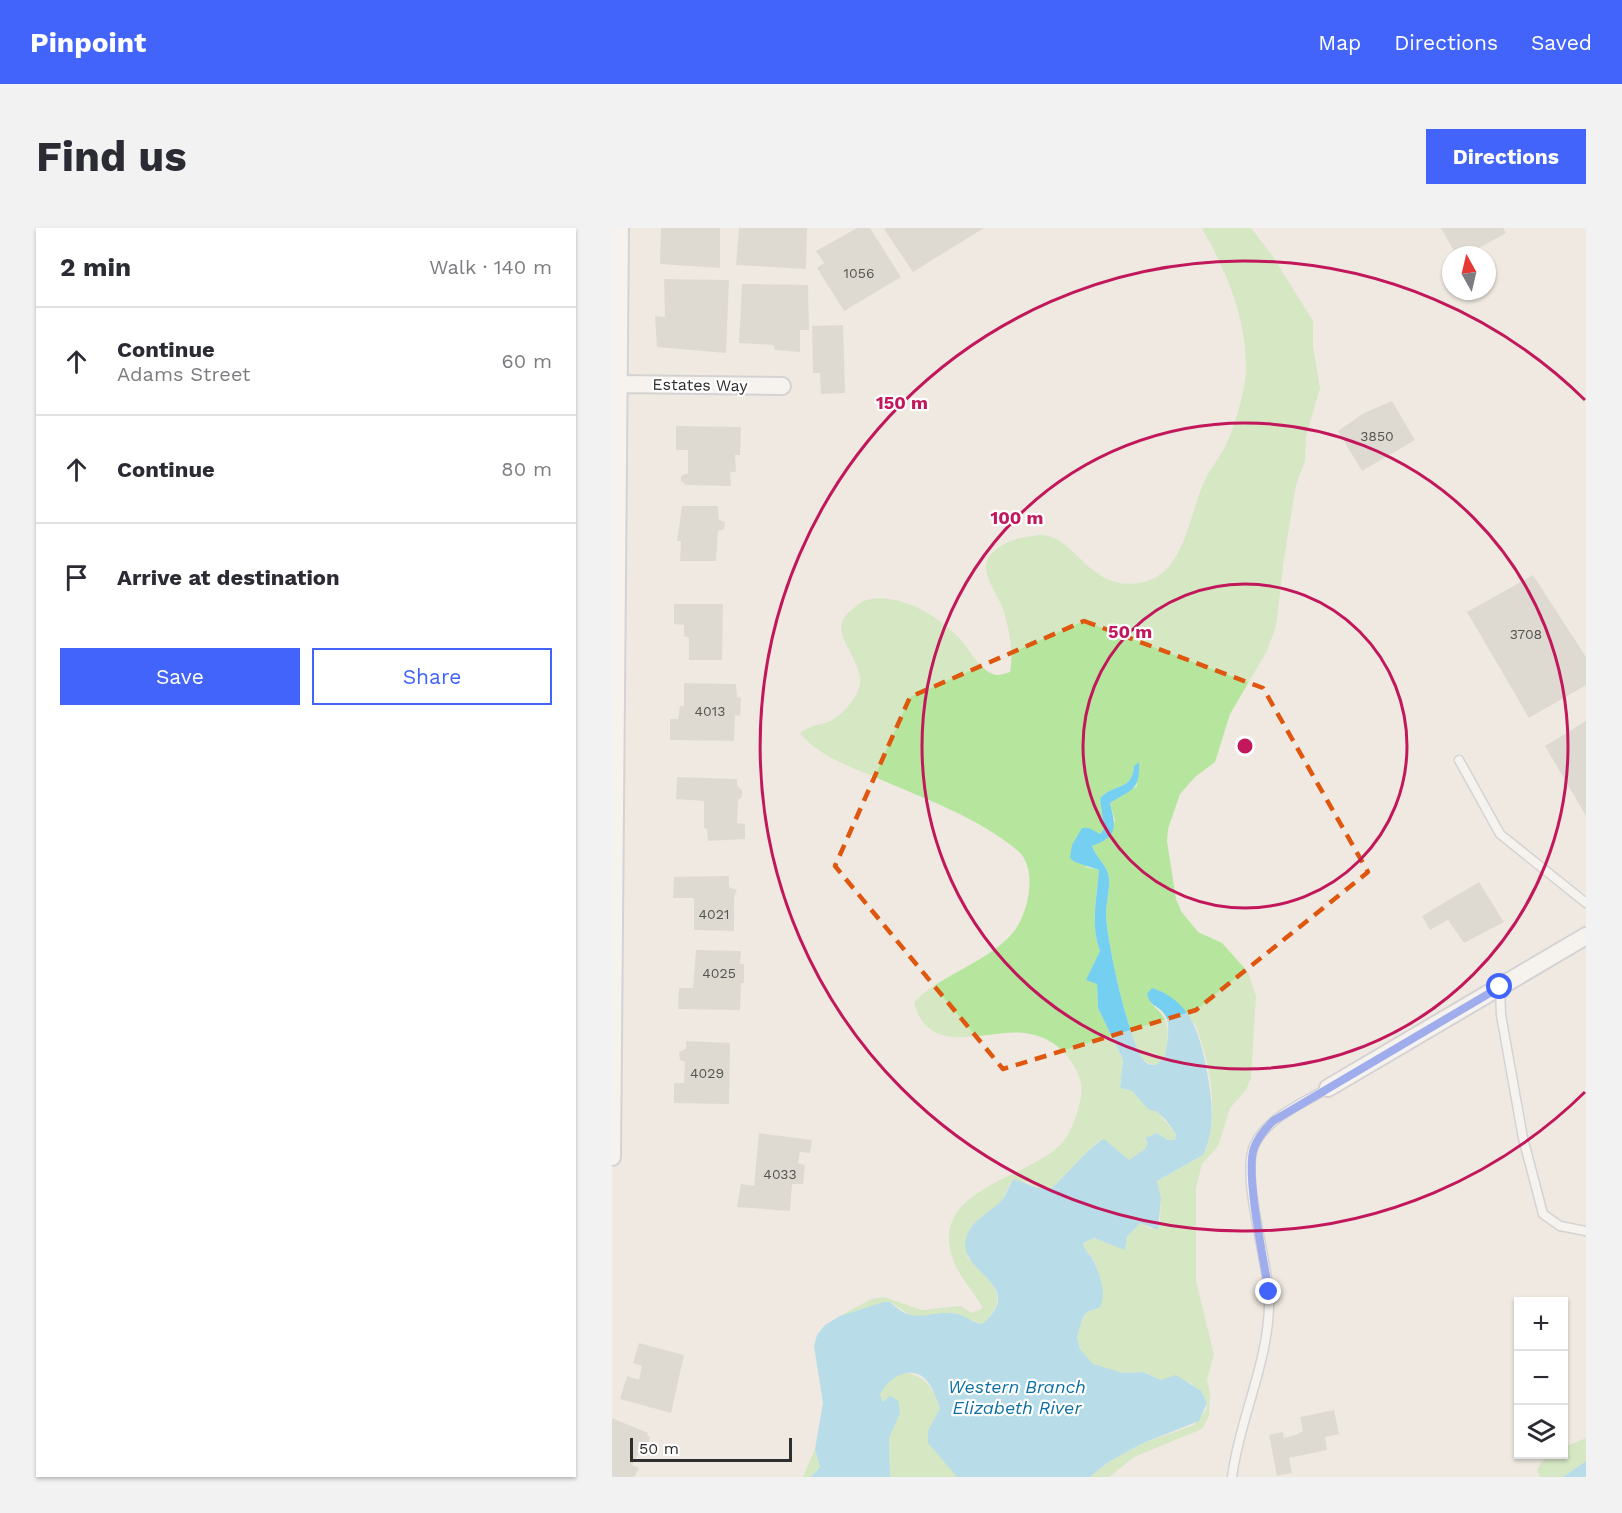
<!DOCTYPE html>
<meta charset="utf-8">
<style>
body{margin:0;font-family:"Work Sans",sans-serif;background:#f2f2f3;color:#2b2b33}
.controls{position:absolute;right:18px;bottom:18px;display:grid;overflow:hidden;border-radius:0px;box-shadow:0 2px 4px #0004}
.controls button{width:54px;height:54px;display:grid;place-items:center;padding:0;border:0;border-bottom:2px solid #e1e1e2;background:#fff;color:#2b2b33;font:30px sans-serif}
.compass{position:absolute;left:830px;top:18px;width:54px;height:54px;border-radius:50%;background:#fff;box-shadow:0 2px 4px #0004;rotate:352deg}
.scale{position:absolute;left:18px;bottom:15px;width:162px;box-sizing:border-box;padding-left:6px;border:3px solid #2e2e2e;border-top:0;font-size:16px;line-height:21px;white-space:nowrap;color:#2e2e2e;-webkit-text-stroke:4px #fff;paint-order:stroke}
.stop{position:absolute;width:18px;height:18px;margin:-14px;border:4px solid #4264fb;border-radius:50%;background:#fff}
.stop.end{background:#4264fb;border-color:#fff;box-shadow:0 2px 6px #0008}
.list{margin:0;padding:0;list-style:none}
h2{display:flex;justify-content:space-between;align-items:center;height:78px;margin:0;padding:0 24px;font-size:26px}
h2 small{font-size:20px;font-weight:400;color:#7c7c81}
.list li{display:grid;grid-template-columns:39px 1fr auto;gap:18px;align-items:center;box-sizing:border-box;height:108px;padding:0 24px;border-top:2px solid #e1e1e2}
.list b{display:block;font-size:22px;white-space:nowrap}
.list p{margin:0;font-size:20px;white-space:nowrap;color:#7c7c81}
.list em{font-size:20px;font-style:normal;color:#7c7c81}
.actions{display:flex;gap:12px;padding:18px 24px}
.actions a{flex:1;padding:14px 0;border:2px solid #4264fb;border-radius:0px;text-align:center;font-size:21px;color:#4264fb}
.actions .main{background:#4264fb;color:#fff}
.icon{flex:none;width:33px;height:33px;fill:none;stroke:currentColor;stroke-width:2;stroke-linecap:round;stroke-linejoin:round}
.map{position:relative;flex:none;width:974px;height:1249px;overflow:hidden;border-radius:0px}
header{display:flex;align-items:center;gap:36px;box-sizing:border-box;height:84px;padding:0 30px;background:#4264fb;color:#fff}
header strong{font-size:28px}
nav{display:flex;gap:33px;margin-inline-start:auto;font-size:21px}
.intro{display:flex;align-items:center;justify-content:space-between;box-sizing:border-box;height:144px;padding:0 36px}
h1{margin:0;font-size:42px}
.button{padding:15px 27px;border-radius:0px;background:#4264fb;color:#fff;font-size:21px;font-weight:700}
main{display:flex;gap:36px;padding:0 36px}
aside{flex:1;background:#fff;border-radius:0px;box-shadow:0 2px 4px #0004}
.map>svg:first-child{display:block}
.green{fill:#b6e59e}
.water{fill:#75cff0}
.building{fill:#cbc7bf}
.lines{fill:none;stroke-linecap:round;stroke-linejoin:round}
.service-casing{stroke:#b4b7c1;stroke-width:11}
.minor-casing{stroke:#b4b7c1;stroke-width:20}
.service{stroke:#fff;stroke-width:8}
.minor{stroke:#fff;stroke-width:16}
.route{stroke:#4264fb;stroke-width:8}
.marked{fill:none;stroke:#df570e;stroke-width:4.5;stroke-dasharray:12 8;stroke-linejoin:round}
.ring{fill:none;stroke:#c2185b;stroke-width:3}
.labels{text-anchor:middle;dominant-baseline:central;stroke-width:4.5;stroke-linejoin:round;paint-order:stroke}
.number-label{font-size:14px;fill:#555452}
.street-label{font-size:16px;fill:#2e2e2e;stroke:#fff}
.water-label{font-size:18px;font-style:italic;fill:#0d6fa3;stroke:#fff}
.centre{fill:#c2185b;stroke:#fff;stroke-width:3}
.ring-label{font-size:18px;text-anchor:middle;font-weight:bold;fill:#c2185b;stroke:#fff;stroke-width:4.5;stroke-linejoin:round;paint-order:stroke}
</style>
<header>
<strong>Pinpoint</strong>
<nav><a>Map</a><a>Directions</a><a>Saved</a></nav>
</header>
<div class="intro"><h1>Find us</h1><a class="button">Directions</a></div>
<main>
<aside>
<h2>2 min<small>Walk · 140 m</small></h2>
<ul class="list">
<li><svg class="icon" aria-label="ahead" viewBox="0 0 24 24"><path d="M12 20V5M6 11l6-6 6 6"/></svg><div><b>Continue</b><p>Adams Street</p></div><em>60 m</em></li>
<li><svg class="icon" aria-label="ahead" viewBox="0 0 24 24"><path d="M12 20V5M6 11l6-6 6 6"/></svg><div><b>Continue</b></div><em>80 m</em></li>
<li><svg class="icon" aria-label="arrive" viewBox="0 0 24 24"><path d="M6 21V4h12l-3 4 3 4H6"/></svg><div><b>Arrive at destination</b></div></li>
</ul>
<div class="actions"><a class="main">Save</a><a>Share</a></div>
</aside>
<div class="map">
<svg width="974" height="1249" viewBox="0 0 974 1249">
<rect width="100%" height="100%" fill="#efe9e1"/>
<path class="green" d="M590 0H639L660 27 701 93V118L708 160 694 208 693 233 684 257 672 331 664 398 655 423 618 486 603 534 583 549 568 566 556 601 555 613 564 671 569 683 586 704 610 715 636 744 644 768 639 850 634 862 618 880 606 918 590 936 584 960V1053L602 1127 595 1151 598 1165 597 1188 590 1201 522 1229 497 1249H478L495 1235 529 1216 582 1197 594 1182 595 1175 579 1155 566 1151 549 1152 531 1144 511 1145 481 1137 468 1121 465 1109 471 1090 475 1084 487 1080C488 1063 489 1047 481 1031 478 1025 472 1023 471 1015L482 1010 513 1021 515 1009 528 995 539 1001 548 996 549 970 545 953 591 927C609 889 598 834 583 796L538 775C561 793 556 803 553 830L543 837C538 836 534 835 531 831 516 810 495 714 494 687 494 675 498 662 497 650 495 636 484 630 480 618L503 593 498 575 525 558 522 538C520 563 503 555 488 570L492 601 488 606 482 605 474 639 487 642C485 668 478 697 488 723L475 751 485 756 486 780 511 832 508 860 520 863 537 882H544L564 906 563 912H556L545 905 533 910 536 915 533 921 517 932 492 912 486 913 440 960H426L415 954 398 955 390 973 361 997 355 1029C377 1050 402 1069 370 1096L341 1085 301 1089 278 1074 228 1088 259 1071 272 1069 309 1082 348 1078 360 1085 371 1080C361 1062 344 1046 339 1025 322 960 415 951 449 916 457 908 460 898 464 888 467 879 471 865 469 856 468 846 461 836 455 828 443 814 430 807 412 805 374 801 316 831 302 774 330 746 372 736 399 707 416 689 427 641 406 623 368 590 311 570 265 550 237 538 208 529 188 505 197 498 203 498 213 495 227 491 242 474 247 460 256 432 209 403 240 382 244 378 250 373 255 372 289 364 328 389 349 412 359 423 369 445 385 447 389 447 395 445 398 444 402 425 397 400 391 381 385 364 363 340 381 324 389 316 403 311 414 309 420 309 427 306 432 307 468 313 480 369 535 353 574 342 578 281 594 250 599 240 607 230 613 219 622 202 634 160 634 141 634 89 615 45 590 0Z
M296 1145C317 1151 320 1161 328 1180L316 1203 345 1249H278L277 1209 288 1185 271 1174 268 1167C274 1153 281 1147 296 1145Z
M974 1210V1233L951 1249H928L925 1242C932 1229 937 1227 951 1226L952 1219Z
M203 1221 208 1239 199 1249H191Z"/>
<path class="water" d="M527 534C528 563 520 561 498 575 504 599 506 609 480 618 484 630 495 636 497 650 498 662 494 675 494 687 495 714 516 810 531 831 534 836 538 837 543 837L553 830C554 818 560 798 553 787 547 777 539 780 535 766L540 760C580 773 588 807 595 844 600 873 604 899 591 927L545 953 549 970 546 1002 528 995 515 1009 513 1022 482 1010 471 1015C472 1023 478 1025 481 1032 487 1044 496 1068 487 1080L475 1084 471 1089 465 1109 468 1121 481 1136 511 1145 531 1144 549 1152 564 1147 589 1163 595 1175 587 1193 529 1216 495 1235 478 1249H345L316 1215V1203L328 1180C325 1173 322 1164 318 1157 304 1134 277 1147 268 1167L271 1174 278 1168 286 1172 288 1185 277 1210 278 1249H199L208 1239 203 1221 211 1175 202 1118 205 1107 213 1097 228 1088 272 1074H278C302 1097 311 1084 339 1085 350 1085 359 1094 370 1096 417 1056 345 1045 354 1011 358 993 376 986 388 974 395 968 396 957 402 951L426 960H440C451 950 482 914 492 911L517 932 533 921 536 915 533 910 545 905 556 912H563L564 906 553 891 544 883 537 882 520 863 508 860 511 832 486 780 485 756 474 752 488 723C478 697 485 669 487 642L463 634 458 630 460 617 470 600H477L488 606 492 601 488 570C503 555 520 563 522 538Z
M974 1233V1249H951Z"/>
<path class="building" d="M49 0H108V40L48 36Z
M127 0H195L194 41 124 37Z
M245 0H258L289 49 232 83 205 40 212 35 204 23Z
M273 0H372L301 44 272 1Z
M829 0H891L894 5 858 25 854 18 843 25Z
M52 51 117 52 114 125 45 119 43 88 53 89Z
M130 56 196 57 197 102H188V124L163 122 161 117 127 115Z
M231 97 233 165 209 166 208 145H201L200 98Z
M780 173 803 212 750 243 726 203 752 185Z
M64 198 129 199 128 227H123L124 244H118L119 258 74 257 69 253V248L76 245V222H64Z
M70 278H106L107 292 113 294 112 301 106 303 104 333H68L69 313H65Z
M921 347 974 429V457L917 490 855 384Z
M62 376H111L110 432H77V410L72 408V397L62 396Z
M72 455 124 456 125 469 129 470 128 488 123 487 122 513 58 512V491H66L68 478H72Z
M974 493V588L933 518Z
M65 549 125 551V558L130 562V569L126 572 125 595 133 596V611L96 613 95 601 92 600V573L64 571Z
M117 648V659L125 662 122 669V703L82 702V670H61L62 649Z
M867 654 892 694 852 715 836 692 818 702 810 688Z
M84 722 129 723 128 736H132V755H129L128 782 66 781 67 760H81Z
M74 813 118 815 117 876 62 875V855H72L73 834 68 832 67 824 74 821Z
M147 905 200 912 198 925 188 924 186 935 193 937 191 956H180L178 983 125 979 129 956 142 958Z
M27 1115 72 1127 59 1185 8 1171 15 1148 27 1152 30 1138 21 1135Z
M722 1182 727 1206 713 1209 715 1222 677 1230 680 1245 665 1248 657 1207 671 1204 672 1210 683 1207 691 1203 688 1189Z
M0 1190 36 1205 35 1208 38 1209 35 1221 28 1223 20 1237 27 1240 22 1249H0Z"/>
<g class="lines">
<g class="service-casing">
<path id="service" d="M847 532 888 606 974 675
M888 759 889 787 911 910 931 986 948 998 974 1003
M620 1249C628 1187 659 1131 657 1067 655 1029 629 950 642 918 655 889 690 876 716 860"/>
</g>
<g class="minor-casing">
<path id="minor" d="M6 156 170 158
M716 860 974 708
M0 929 8 0"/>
</g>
<use href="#service" class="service"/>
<use href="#minor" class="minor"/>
</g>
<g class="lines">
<path class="route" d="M657 1064C652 1034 633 945 642 920 646 909 653 901 661 893L888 759"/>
</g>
<path d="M0 0H974V1249H0ZM472 393 651 460 756 644 584 782 391 841 223 638 298 469Z" fill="#efe9e1" fill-opacity=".55" fill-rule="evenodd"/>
<path class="marked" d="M472 393 651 460 756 644 584 782 391 841 223 638 298 469Z"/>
<g class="ring">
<circle cx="633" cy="518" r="162"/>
<circle cx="633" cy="518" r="323"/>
<path d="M973 864A485 485 0 1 1 973 172"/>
</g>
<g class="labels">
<g class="number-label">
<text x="247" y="45">1056</text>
<text x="765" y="208">3850</text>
<text x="914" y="406">3708</text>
<text x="98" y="483">4013</text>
<text x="102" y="686">4021</text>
<text x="107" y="745">4025</text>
<text x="95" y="845">4029</text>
<text x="168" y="946">4033</text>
</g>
<g class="street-label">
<text transform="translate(88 157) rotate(1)">Estates Way</text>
</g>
<g class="water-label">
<text x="405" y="1158">Western Branch<tspan x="405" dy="21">Elizabeth River</tspan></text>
</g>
</g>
<circle cx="633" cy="518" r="9" class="centre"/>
<g class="ring-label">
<text x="290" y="181">150 m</text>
<text x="405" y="296">100 m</text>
<text x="518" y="410">50 m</text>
</g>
</svg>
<div class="controls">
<button>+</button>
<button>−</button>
<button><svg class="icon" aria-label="layers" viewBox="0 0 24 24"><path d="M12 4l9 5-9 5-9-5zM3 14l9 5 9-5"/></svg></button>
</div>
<svg class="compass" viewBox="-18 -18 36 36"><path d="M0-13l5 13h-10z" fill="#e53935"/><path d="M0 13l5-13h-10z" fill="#7c7c81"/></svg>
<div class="scale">50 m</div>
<div class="stop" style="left:888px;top:759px"></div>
<div class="stop end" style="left:657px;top:1064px"></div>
</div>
</main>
